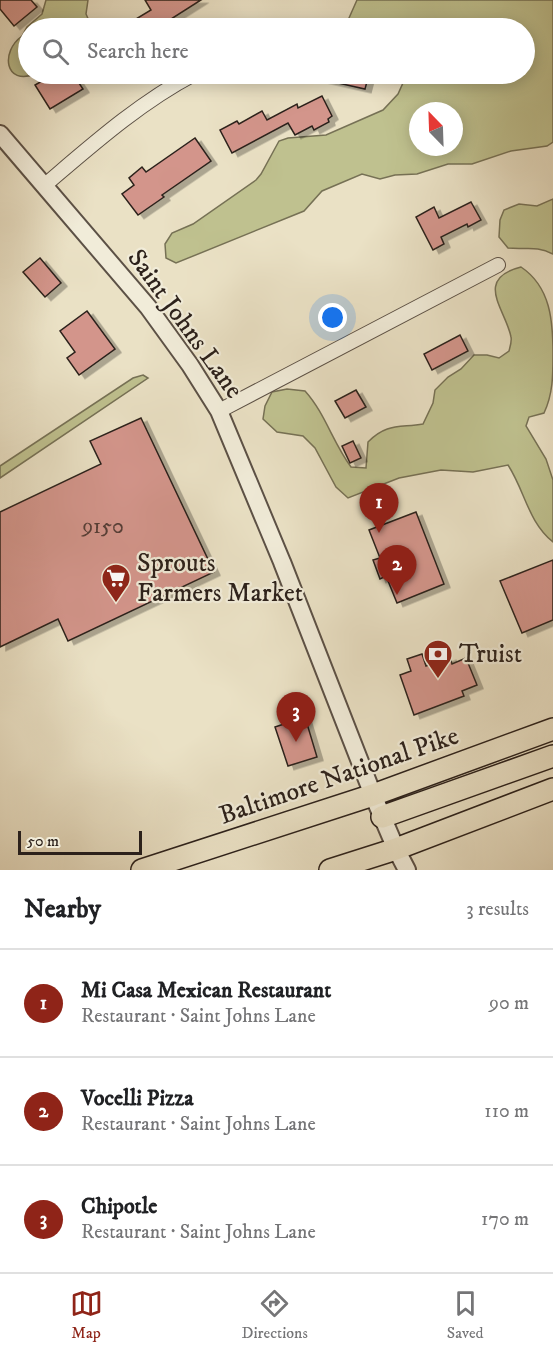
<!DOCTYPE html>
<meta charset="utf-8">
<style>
body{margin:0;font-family:"IM FELL DW Pica",serif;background:#f6f6f6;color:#202124}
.compass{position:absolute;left:409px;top:102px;width:54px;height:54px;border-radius:50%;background:#fff;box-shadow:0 3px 15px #0003;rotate:337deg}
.scale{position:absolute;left:18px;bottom:15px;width:124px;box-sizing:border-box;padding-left:6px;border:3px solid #2c211b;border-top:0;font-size:16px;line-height:21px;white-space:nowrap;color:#2c211b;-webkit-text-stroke:4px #f1ecd9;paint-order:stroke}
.you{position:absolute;left:333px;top:318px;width:21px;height:21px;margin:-15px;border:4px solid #fff;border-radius:50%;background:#1a73e8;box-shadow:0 0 0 9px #1a73e833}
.badge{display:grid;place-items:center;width:39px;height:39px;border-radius:50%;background:#8f2418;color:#fff;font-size:20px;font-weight:700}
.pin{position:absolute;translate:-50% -50px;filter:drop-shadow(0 2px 3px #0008)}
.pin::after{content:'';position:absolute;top:32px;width:21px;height:18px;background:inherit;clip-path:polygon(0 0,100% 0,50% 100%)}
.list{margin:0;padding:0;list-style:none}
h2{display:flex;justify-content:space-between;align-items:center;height:78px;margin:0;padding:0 24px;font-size:26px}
h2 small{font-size:20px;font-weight:400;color:#757577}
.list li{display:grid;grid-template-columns:39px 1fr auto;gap:18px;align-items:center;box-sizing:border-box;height:108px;padding:0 24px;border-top:2px solid #e0e0e0}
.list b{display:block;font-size:22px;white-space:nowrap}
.list p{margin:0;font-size:20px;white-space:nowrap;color:#757577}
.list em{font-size:20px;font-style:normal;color:#757577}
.icon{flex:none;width:33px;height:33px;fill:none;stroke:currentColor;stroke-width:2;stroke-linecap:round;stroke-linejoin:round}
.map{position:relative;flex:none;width:553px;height:870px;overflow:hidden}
.search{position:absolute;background:#fff;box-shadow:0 3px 15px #0003;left:18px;right:18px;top:18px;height:66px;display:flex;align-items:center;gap:15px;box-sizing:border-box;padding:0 21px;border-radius:33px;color:#757577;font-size:22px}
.sheet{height:402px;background:#fff}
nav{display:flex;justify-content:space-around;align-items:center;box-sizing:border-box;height:84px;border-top:2px solid #e0e0e0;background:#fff;font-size:16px;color:#757577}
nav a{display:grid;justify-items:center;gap:3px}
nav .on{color:#8f2418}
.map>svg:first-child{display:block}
.green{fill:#bfc18f;stroke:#767155;stroke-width:1.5;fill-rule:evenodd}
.building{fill:#d3958b;stroke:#2c211b;stroke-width:1.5;filter:url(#shadow)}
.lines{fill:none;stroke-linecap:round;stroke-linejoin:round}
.minor-casing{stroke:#5c5146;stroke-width:16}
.tertiary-casing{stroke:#5c5146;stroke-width:20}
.primary-casing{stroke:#2c211b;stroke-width:24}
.minor{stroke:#f1ecd9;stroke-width:14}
.tertiary{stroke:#f1ecd9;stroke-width:16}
.primary{stroke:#eae1c5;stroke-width:21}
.labels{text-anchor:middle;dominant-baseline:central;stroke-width:4.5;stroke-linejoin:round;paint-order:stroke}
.number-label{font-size:22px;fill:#563e37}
.street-label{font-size:26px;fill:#2c211b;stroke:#f1ecd9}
.poi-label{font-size:26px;fill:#2c211b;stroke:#f1ecd9;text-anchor:start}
</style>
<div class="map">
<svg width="553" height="870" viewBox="0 0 553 870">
<defs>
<filter id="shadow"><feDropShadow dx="6" dy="3.5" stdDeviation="0" flood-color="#0004"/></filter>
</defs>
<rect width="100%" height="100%" fill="#eae1c5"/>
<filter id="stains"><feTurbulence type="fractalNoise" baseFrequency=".00333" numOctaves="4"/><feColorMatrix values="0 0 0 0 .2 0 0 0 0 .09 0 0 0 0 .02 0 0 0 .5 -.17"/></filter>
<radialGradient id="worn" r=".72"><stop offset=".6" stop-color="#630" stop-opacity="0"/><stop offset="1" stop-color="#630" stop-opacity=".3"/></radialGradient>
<path class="green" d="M46 0H88L86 14 90 23 89 28H28V74H35C5 86 0 52 22 36L27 27 42 14Z
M357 0H553V142L547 146 511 151 472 164H448L417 174 395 175 380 179 362 174 322 191 304 211 176 263 166 258 165 244 172 233 193 224 256 180 261 174 279 141 288 138 326 135 383 110 398 94 407 74H524V28H388L355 23 349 18ZM418 111H454V147H418Z
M553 199V254C536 245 526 250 508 248L499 237 500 220 504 210 519 204 537 206Z
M521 267C551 287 553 322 553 354 553 375 553 394 544 413L529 417 526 426 546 459 553 480V542C528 522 525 491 508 465L473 472 441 470 399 478 348 498 336 487 315 448 303 436 277 432 263 419 265 406 272 392 287 389 305 391C325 413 333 443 351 467L366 468 368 442C387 423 399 428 423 424L433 403 435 390 448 377 461 369 474 355H487L499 358 509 351C510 347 512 341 511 337 506 310 473 279 521 267Z
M143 375 148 378 0 478V466L133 378Z"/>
<path class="building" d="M0 0H31L37 7 14 26 0 9Z
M145 0H201L157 28H121L151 10Z
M54 74H73L83 89 50 109 35 85Z
M320 74H369L365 89 320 79Z
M322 96 332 116 328 119 329 122 314 130 312 126 295 135 288 123 232 153 220 130 237 121 239 124 262 111 267 120 297 104 298 108Z
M195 138 211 161 162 195 164 197 138 215 122 194 134 185 129 178 142 167 146 172Z
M471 202 481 220 468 227 467 224 441 237 444 244 433 250 416 217 434 207 439 218Z
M40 258 61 283 45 297 23 272Z
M87 311 115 349 79 375 67 358 75 352 60 331Z
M460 335 468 351 432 370 424 354Z
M356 390 366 407 345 418 335 401Z
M141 418 214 572 68 641 58 619 0 647V512L101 464 90 441Z
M353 441 361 458 350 463 342 446Z
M416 512 444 584 397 603 386 576 380 579 373 560 380 558 369 530Z
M553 560V620L522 633 500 581Z
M422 654 426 666 450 657 452 664 466 658 477 685 462 691 464 696 414 715 400 675 411 671 407 659Z
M305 717 317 757 288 766 275 727Z"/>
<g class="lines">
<g class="minor-casing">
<path id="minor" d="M45 185C92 145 139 103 194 74
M219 411 498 265"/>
</g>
<g class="tertiary-casing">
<path id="tertiary" d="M0 134 148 307 190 365 219 411 282 562 373 795 396 849 407 870"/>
</g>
<g class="primary-casing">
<path id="primary" d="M382 817 553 756
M142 870 373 795 553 729
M330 870 396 849 553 789"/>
</g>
<use href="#minor" class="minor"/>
<use href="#tertiary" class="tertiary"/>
<use href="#primary" class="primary"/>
</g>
<defs>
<g id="supermarket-pin" transform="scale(1.5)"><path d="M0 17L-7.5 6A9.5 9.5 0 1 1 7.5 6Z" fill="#8f2418" stroke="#f1ecd9"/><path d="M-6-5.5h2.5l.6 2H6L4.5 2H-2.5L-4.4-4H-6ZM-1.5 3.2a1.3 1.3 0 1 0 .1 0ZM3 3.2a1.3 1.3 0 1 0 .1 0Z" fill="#fff"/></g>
<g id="bank-pin" transform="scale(1.5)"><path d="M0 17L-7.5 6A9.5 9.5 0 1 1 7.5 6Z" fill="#8f2418" stroke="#f1ecd9"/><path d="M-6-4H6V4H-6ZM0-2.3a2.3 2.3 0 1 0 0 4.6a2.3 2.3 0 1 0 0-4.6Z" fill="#fff"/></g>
</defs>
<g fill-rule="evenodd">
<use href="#supermarket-pin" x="116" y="578"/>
<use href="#bank-pin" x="438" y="654"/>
</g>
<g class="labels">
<g class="number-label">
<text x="103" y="526">9150</text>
</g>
<g class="street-label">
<text transform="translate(185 324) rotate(54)">Saint Johns Lane</text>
<text transform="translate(339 776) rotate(-19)">Baltimore National Pike</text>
</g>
<g class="poi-label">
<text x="137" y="563">Sprouts<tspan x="137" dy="30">Farmers Market</tspan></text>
<text x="459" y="654">Truist</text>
</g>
</g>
<rect width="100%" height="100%" filter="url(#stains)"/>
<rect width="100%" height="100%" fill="url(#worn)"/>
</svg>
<svg class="compass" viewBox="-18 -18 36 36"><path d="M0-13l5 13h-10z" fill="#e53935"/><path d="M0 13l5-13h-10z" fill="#757577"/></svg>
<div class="scale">50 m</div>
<div class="you"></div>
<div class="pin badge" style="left:379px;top:533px">1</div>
<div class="pin badge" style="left:397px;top:595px">2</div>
<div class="pin badge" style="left:296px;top:742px">3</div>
<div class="search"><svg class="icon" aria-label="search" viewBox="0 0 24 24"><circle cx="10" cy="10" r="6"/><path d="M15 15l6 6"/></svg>Search here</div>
</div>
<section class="sheet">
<h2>Nearby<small>3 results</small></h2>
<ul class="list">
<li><span class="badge">1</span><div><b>Mi Casa Mexican Restaurant</b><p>Restaurant · Saint Johns Lane</p></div><em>90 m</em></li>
<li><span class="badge">2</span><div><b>Vocelli Pizza</b><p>Restaurant · Saint Johns Lane</p></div><em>110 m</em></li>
<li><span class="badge">3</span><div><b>Chipotle</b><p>Restaurant · Saint Johns Lane</p></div><em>170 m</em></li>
</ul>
</section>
<nav>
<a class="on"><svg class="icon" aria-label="map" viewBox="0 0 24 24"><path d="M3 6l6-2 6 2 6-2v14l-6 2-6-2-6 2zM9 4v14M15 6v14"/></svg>Map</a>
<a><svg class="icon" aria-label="directions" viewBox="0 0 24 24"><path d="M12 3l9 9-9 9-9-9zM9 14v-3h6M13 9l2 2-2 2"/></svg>Directions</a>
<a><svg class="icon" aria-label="saved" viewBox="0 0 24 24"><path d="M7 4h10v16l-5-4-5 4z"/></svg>Saved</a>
</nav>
